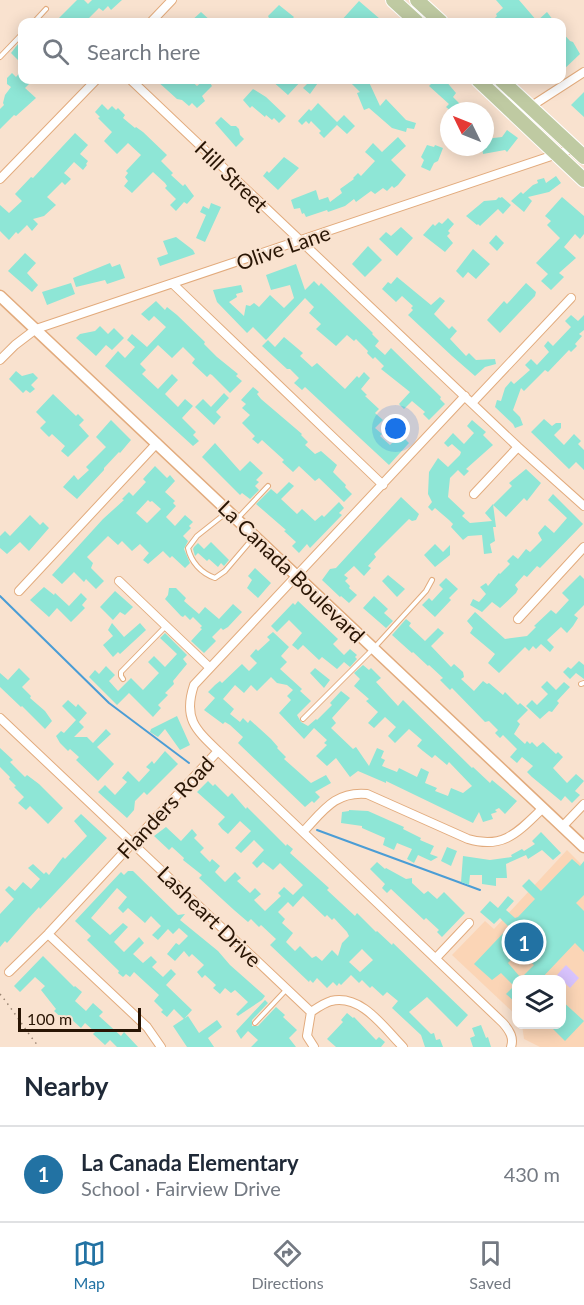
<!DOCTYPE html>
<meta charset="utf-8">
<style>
body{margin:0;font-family:Lato,sans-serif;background:#f6f6f7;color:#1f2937}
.controls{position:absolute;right:18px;bottom:18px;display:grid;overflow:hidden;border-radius:12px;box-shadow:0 3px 15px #0003}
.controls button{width:54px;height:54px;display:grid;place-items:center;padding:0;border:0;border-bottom:2px solid #e0e1e3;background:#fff;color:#1f2937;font:30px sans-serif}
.compass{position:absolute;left:440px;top:102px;width:54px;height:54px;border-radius:50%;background:#fff;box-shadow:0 3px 15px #0003;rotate:313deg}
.scale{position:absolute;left:18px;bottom:15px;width:123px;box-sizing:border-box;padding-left:6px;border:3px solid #291504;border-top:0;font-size:16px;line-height:21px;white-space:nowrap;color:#291504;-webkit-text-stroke:4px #f9e2cf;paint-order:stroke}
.you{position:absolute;left:396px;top:429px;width:21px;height:21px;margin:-15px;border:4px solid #fff;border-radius:50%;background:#1a73e8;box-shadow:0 0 0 9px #1a73e833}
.badge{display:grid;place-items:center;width:39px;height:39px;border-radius:50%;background:#2272a3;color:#fff;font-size:20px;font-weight:700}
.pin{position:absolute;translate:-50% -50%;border:3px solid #fff;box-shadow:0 2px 6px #0006}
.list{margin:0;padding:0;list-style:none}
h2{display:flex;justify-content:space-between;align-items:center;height:78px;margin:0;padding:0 24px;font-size:26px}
h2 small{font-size:20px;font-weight:400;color:#747a83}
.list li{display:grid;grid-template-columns:39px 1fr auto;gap:18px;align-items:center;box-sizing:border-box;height:96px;padding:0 24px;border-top:2px solid #e0e1e3}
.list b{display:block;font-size:22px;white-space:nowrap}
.list p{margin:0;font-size:20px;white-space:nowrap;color:#747a83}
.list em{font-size:20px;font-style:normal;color:#747a83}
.icon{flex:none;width:33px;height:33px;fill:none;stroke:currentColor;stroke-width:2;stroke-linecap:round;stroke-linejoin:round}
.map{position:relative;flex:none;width:584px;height:1047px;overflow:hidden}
.search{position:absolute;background:#fff;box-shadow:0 3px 15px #0003;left:18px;right:18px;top:18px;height:66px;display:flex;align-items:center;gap:15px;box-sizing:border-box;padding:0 21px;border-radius:12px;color:#747a83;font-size:22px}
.sheet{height:174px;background:#fff}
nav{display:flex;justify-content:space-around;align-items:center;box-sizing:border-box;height:84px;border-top:2px solid #e0e1e3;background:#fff;font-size:16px;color:#747a83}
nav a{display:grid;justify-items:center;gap:3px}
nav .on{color:#2272a3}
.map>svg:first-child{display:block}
.built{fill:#fbd5b6}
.pitch{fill:#d8c3fd}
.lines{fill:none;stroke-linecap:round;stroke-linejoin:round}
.stream{stroke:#4b9dd5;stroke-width:2}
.building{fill:#8ee6d6;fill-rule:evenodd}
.service-casing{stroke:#e2ab7d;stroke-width:6}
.minor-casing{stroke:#e2ab7d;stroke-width:10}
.tertiary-casing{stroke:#e2ab7d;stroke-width:13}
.primary-casing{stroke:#fff;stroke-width:16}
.path{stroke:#9a8573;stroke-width:1.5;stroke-dasharray:1.5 4.5;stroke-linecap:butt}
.service{stroke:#fff;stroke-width:4}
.minor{stroke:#fff;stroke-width:8}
.tertiary{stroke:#fff;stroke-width:10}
.primary{stroke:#bfcaa2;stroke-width:14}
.labels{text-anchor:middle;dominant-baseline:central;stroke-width:4.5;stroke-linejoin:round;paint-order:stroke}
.street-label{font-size:21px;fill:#291504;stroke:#f9e2cf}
</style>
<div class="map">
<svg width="584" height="1047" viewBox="0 0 584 1047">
<rect width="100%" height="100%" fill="#f9e2cf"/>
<path class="built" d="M567 850 584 867V1047H540L524 1039 522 1025 562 1024V980H516V1015L452 955 485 921 494 929Z"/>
<path class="pitch" d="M566 965 579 978 570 988 557 975Z"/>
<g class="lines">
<path class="stream" d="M0 596 109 703 189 763
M317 830 480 890"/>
</g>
<path class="building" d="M77 0H84L88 4 92 0H122L111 10 108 6 103 11 99 8 85 22H55Z
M496 0H519L537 21 547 12 553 20 549 22H497L494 19 497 16 496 14 503 8Z
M359 1 380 19 377 22H340Z
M279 5 294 17 289 22H274L269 18 268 16Z
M201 12 212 22H190Z
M561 31 570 41 573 42 580 54 561 72Z
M22 39V64L11 53Z
M22 70V80H33L25 88 36 98 16 116 14 115 0 129V109L4 105 3 103 5 95 11 87 7 84V78L12 73 16 77Z
M156 80H190L197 86 204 80H213L210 83 212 86 202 96 205 101 197 108 192 103 189 106 182 100 177 99Z
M271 80H302L288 95Z
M311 80H320L310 94 303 88Z
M348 80H368L380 106 386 99 406 120 416 123 414 129 407 128 406 132 392 128 369 108 364 110 357 93 360 92Z
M426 80H445L456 93 453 97 467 111H451L446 107 449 104 429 86 431 84Z
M253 89 266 97 286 116 279 123 274 118 272 120 266 115 265 117 252 106 250 108 243 100Z
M584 92V117L571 105Z
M318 103 337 122 344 115 355 126 347 134 337 125 324 138 319 133 321 131 311 121 309 124 306 121 302 125 298 121 309 109 311 111Z
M102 104 108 110 112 106 116 110 118 108 125 115 123 118 135 128 136 127 143 132 167 155 161 161 173 173 171 175 183 186 185 184 194 196 187 204 184 202 176 211 170 205 176 199 165 188 167 186 165 183 153 172 132 193 124 186 128 181 125 177 128 173 126 171 141 155 128 143 117 154 104 141 112 132 98 118 100 117 95 112Z
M221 117 231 126H236L239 129 240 135 244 139 236 147 215 123Z
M507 130 518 138 507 152 505 150 483 154 482 147H485V139L502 137Z
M75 133 88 145 80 154 88 161 86 164 87 165 83 170 74 162 64 173 71 179 65 185 62 182 47 197 56 205 44 216 33 219 38 224 32 231 27 225 18 234 16 232 9 240 0 231V205L9 213 22 201 15 194 31 177 33 178Z
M398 137 406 146 391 160 406 175 398 185 394 188 392 186 387 191 383 188 375 194 371 191 356 202 354 199 345 206 328 212 327 210 306 217 304 213 302 214 300 208 294 209 291 200 293 199 316 190 319 200 328 197 330 202 342 193 340 189 354 179 353 178 358 173 361 176 375 161 365 152 373 143 382 152Z
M427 145 434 147 435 145 443 148 438 161 434 163 430 171 421 167 424 160 421 157Z
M284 157 299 168 278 190 263 176 267 171 269 173Z
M556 176 561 183 549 192 528 197 532 201 524 212 511 201 521 192 523 194 533 185 538 183 537 180 544 178 546 183Z
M499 197 500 198 502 197 511 205 503 214 498 209 480 226 478 224 477 225 466 216 484 201 496 200Z
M562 197 584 216V234L580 239 575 234 564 247 576 258 559 273 564 277 551 290 541 281 548 274 536 263 560 238 547 225 551 221 545 216Z
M211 203 221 207 205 242 196 238 206 215 200 212 203 206 209 209Z
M448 218 454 224 448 231 450 233 447 236 453 243 445 252 423 235 433 224 435 226 439 222 442 224Z
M401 227 413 238 397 256 379 239 386 232 391 236Z
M496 235 504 243 497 251 489 243Z
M176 237 193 250 195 254 160 266 157 258 168 254 163 241Z
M368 246 382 260 365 277 352 264Z
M473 249 490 264 476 279 468 272 463 278 456 271Z
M25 253 36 263 27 273 38 285 32 292 8 271Z
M110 263 112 267 120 264 125 278 107 284 105 280 76 287 73 278Z
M296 264 305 290 314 281 319 286 321 283 373 333 372 334 379 341 375 346 385 355 391 348 441 397 440 399 445 404 429 420 423 414 425 412 412 401 404 409 399 404 410 392 381 369 384 366 375 357 373 359 367 353 368 351 356 339 354 341 347 335 336 346 316 329 321 324 309 313 314 307 305 298 266 340 253 327 247 333 217 302 213 290 241 285 243 292 236 294 237 297 229 302 244 316 246 305 250 306 254 303 259 307 270 295 284 308 294 298 290 285 271 290 266 275Z
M397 277 431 305 440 297 445 301 434 314 449 329 452 326 457 331 450 339 466 356 469 353 476 360 495 359 496 364 485 367 475 376 452 356 408 315 413 310 411 308 413 306 402 296 396 302 382 289 388 282 391 284Z
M71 283 75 294 47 305 42 292Z
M526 283 536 292 535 296 500 333 487 320 504 301 507 304Z
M156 301 165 310 167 307 177 315 205 342 204 344 217 357 238 374 236 376 242 381 230 393 212 375 210 374 207 377 192 363 195 359 183 347 172 358 158 345 140 364 146 370 142 374 158 389 172 374 178 380 165 394 178 407 185 399 193 406 182 418 196 432 193 435 199 441 193 446 105 366 118 351 125 358 135 347 127 340 132 334 147 347 166 327 154 316 149 321 141 314Z
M571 315 578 321 584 315V330L579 334 582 336 575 344 577 346 571 352 569 350 548 372 545 370 524 391 521 388 513 410 520 417 523 425 515 428 513 424 495 407 497 400 501 401 505 388 511 381 514 384 530 370 525 365 531 359 537 365 549 352 544 346 548 341 553 346 571 327 565 321Z
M100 326 108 334 114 328 124 338 112 350 106 345 96 356 76 338 80 334 95 331Z
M284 337 303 353 300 356 312 367 317 363 345 389 357 376 359 378 364 372 370 378 361 389 367 395 365 396 379 409 375 413 383 420 375 428 382 434 380 436 390 445 397 438 399 441 403 437 409 443 389 465 305 387 302 390 294 383 299 378 290 369H287L262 346 268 340 275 347Z
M16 371 22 376 33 373 38 378 31 385 35 389 30 393 26 390 23 393 9 379Z
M253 387 259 392 257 394 261 399 302 434 301 435 308 442 305 445 315 454 321 451 337 465 333 472 346 485 345 487 352 494 344 502 319 478 315 481 299 466 293 472 282 462 284 460 262 440 258 444 252 439 255 436 242 423 250 415 242 408 246 404 241 400Z
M224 393 229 398 216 412 221 417 214 425 195 407 203 399 211 407Z
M53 394 76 416 78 414 84 420 79 425 89 436 68 457 61 451 65 446 52 434 49 437 40 428 46 422 36 412Z
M544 419 552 426 556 423H561V428L554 435 564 445 574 434 581 441 578 444 584 450V470L576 462 569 469 531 432Z
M111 420 131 440 120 453 119 452 104 468V470L77 499 63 487 74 475 78 480 89 470 86 467 106 447 96 437Z
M472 420 486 432 483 435 493 445 466 469 469 471 464 476 458 470 450 478 448 497 465 513 462 516 470 523 492 521 485 513 493 504 496 527H493L495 541 490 544 492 553 484 554 482 535 468 536 463 540 451 527 453 524 449 520 435 508 432 511 428 507 432 502 428 494 429 472 438 458 448 467 460 455 461 452 452 444 448 447 444 443 453 433 464 444 474 433 467 426Z
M215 443 240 471 250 461 263 473 256 480 259 482 255 486 259 490 250 499 242 493 240 495 202 457Z
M155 466 167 478 170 475 175 481 165 492 175 501 173 503 176 506 166 517 175 526 185 515 193 522 189 526 191 528 183 536 188 541 184 549 190 563 185 568 172 556 170 558 163 551 148 564 143 560 149 553 140 544 132 551 122 541 118 545 108 536 87 557 93 563 91 568 104 581 96 589 86 579 84 582 74 572 62 584 52 575 103 519 124 500 122 499 129 492 133 496 146 482 143 479ZM148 500 150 502 152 501 161 509 147 523 136 513Z
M526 469 541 483 527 501 524 498 506 517 493 505 512 486 509 483Z
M289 482 294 486 281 499 297 514 302 509 315 521 322 515 324 517 339 502 344 508 339 513 342 515 310 548 307 544 299 553 292 546 296 542 284 531 286 530 256 504 271 489 277 494Z
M553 494 583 524 540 568 537 566 527 577 524 575 515 585 518 589 516 593 500 608 492 602 482 612 470 605 473 599 479 602 486 594 480 587 486 583 488 586 499 573 500 574 510 564 507 561 513 555 518 559 526 549 530 552 542 540 538 533 545 525 554 533 567 518 548 500Z
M401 497 419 514 416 520 412 521 409 519 374 554 376 557 368 566 371 568 364 576 354 566 344 575 348 578 345 581 350 586 349 588 357 595 349 603 341 596 340 597 322 580 330 569 336 568Z
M30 515 40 525 43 522 49 528 29 551 20 542 7 554 0 548V536L5 531 10 536Z
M211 542 229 560 224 566 221 563 218 567 209 559 207 561 198 553 195 556 193 549 194 547 198 543 204 549Z
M435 544 443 552 450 545V555L435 567 424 555Z
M255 568 271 583 258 598 247 588 252 580 248 576Z
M388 575 405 589 397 597 382 581Z
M580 575 584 579V605L574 615 578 618 573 626 567 633 561 627 547 640 554 647 550 652 541 644 536 649 533 646 529 651 525 647 499 673 488 663 495 654 470 633 473 628 467 621 475 612 505 639 527 636 536 627 534 626 551 610 556 614 569 600 562 593Z
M446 578 458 589 449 598 451 600 435 617 422 605 429 598 432 601 443 589 439 585Z
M44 587 54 595 55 593 69 606 81 593 87 599 82 605 85 608 71 622 57 608 49 617 30 600Z
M169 588H176L186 598 184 601 199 614 205 607 219 619 233 604 242 612 228 627 223 630 221 628 212 637 216 641 204 653 191 641 202 629 200 628 202 626 193 617 190 620 185 615 183 617 181 616 165 599 168 595Z
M115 591 133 607 125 615 120 612 113 620 100 607Z
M374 596 388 609 384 613 393 621 386 628 363 608Z
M298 601 338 639 333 644 344 655 350 649 357 655 355 657 357 659 350 667 344 662 337 669 322 657 319 660 303 645 298 650 292 645 302 633 289 620 277 632 271 626 293 603 295 605Z
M406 619 411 623 409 626 425 641 438 628 444 633 431 646 451 667 454 664 463 672 464 677 461 679 474 691 483 681 487 684 489 683 503 695 505 692 518 705 520 703 528 710 517 721 520 724 514 734 525 744 527 741 530 744 532 742 537 747 543 742 556 754 558 752 563 757 553 768 567 783 576 774 584 781 575 791 580 795 572 803 565 796 561 801 532 777 527 772 533 766 522 757 517 763 510 757 517 749 503 735 500 738 495 733 498 730 489 721 485 722 452 688 450 690 440 680 443 678 429 665 428 666 413 652 412 653 392 635Z
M112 623 124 637 140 623 146 630 120 654 118 652 113 657 103 645 113 636 108 630Z
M273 632 289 647 281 656 287 662 280 669 302 689 300 691 311 701 297 715 301 722 308 726 316 719 317 720 332 705 330 703 341 691 350 698 332 718 336 723 331 728 353 749 356 747 369 766 377 748 384 751 381 758 385 760 382 766 397 772 399 768 417 777 421 768 429 772 425 783 437 788 435 791 448 796 451 788 463 793 472 786 449 762 447 765 435 755 432 758 423 751 417 746 422 740 409 729 395 743 388 736 396 727 385 717 374 728 368 723 378 712 366 701 369 699 354 686 360 679 354 673 363 665 369 670 371 668 381 678 376 682 398 706 403 700 472 768 473 767 490 783 492 780 517 801 505 814 499 808 495 810 497 812 491 814 493 819 483 822 479 812 473 823 386 781V783L358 771 350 777 336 758 327 766 316 756 327 745 324 743 327 740 314 728 304 739 279 713 291 700 287 696 293 690 287 685 277 683 271 677 257 691 251 685 244 693 235 685 223 699 234 709 230 714 240 722 243 718 248 723 250 720 271 739 278 747 277 748 286 757 284 759 311 783 326 775 331 783 315 792 320 797 314 803 312 801 305 807 238 743 243 737 230 725 225 722 223 724 204 710 215 698 208 692 215 685 220 681 222 683 242 664 249 671 257 663 250 656 256 649 258 651 270 640 267 637Z
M165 633 187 655 183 659 187 664 173 681 174 684 165 693 168 695 158 705 161 708 153 717 129 693 117 705 89 677 95 670 99 674 106 666 115 675 109 681 118 691 131 678 143 690 159 673 148 662 154 656 165 667 177 654 160 638Z
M579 661 584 665V679L576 673 570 679 563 672 568 667 571 669Z
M19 668 30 679 22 687 31 696 30 698 45 711 52 721 45 729 22 706 21 707 0 687V673L8 680Z
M315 668 330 680 324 688 310 673Z
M547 681 556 690 564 682 570 687 557 701 559 703 552 712 549 711 540 719 526 706 532 700 537 705 548 694 541 687Z
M68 700 76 707 78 704 87 713 79 722 84 727 74 737H87L93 743 106 729 111 734 97 747 114 764 98 781 76 760 79 757 70 749 68 751 60 743 56 736 61 731 64 733 76 720 62 706Z
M177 716 190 745 180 750 165 729 158 737 150 732 151 729Z
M0 748 13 760 10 762 25 777 27 775 39 784 63 808 48 824 30 806 26 810 18 803 24 797 14 787 16 786 9 779 10 777 0 767Z
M165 751 178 764 147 795 144 792 135 801 134 810 127 818 98 792 105 785 115 795 127 782 122 778 128 771 139 782 150 770 146 767 152 761 154 764Z
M208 781 213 786 215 784 228 797 232 793 246 809 247 807 286 846 287 844 293 849 290 853 329 888 327 890 355 916 357 913 376 932 377 931 392 945 393 943 468 1015 457 1027 427 997 409 1012 431 1034 434 1033 436 1040 440 1039 443 1047H425L421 1035 392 1008 398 1001 387 992 383 996 372 986 370 988 362 980 359 983 351 975 341 985 339 983 337 986 333 982 327 988 317 978 313 983 310 980 309 982 270 945 276 939 261 925 259 927 251 919 248 922 234 910 199 878 202 875 183 860 184 858 172 847 169 850 154 836 166 827 181 841 192 829 197 835 194 838 204 848 200 852 210 862 212 859 220 866 215 872 225 882 235 872 241 878 237 881 250 893 255 888 261 894 254 900 265 911 281 896 278 893 284 887 293 895 303 885 280 863 273 870 263 862 257 868 252 863 264 850 254 840 241 853 235 848 251 831 240 821 228 834 222 829 218 824 225 817 197 792ZM303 896 325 917 327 915 332 920 334 918 347 932 349 936 342 943 338 956 332 950 322 961 316 956 312 958 300 946 295 951 286 942 293 933 282 923 285 919 278 912 288 902 293 907ZM362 949 373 960 360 972 349 962Z
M349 810 368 811 404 827 403 829 421 838 420 840 434 846 430 854 438 857 431 861 418 855 414 863 407 859 412 849 397 843 394 850 383 845 385 838 362 828V826L341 823 342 812 349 811Z
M81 814 107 838 40 909 39 907 28 919 7 943 5 941 0 947V914L14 899 5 890 9 886 15 891 23 882 31 889 40 879 28 868 33 864 44 874 46 872 49 875 63 857 65 859 87 836 74 821Z
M541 832 561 853 553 860 542 850 528 859 526 855 506 864 507 878H496V886L482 884V875H470L469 885 461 882 463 856 490 860 512 857 511 855 522 849 524 851 535 844 532 841Z
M447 847 457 851 451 866 441 861Z
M572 859 580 866 584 861V895L576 903 584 911V952L575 943 540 980H516V1003L506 994 514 986 501 973 492 980 474 964 509 927 500 918 494 924 480 912 490 901 498 908 508 896 514 901 506 910 515 918 518 917 535 899 522 886 529 879 541 891ZM519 951 534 965 521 978 508 963Z
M377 862 385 869 386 868 406 879 412 878V883L424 894 428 891 437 899 444 892 465 913 442 937 437 932 439 930 426 918 424 920 391 889 387 893 382 888 385 884 370 869Z
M128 871H133L178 915 185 914 180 920 218 951 230 965 265 996 262 1000 238 1016 236 1014 248 1002 235 990 231 993 225 988 220 994 213 988 216 985 205 975 202 978 197 972 204 965 192 954 189 957 184 951 175 961 167 954 176 943 179 945 188 936 179 928 173 934 168 929 158 940 152 935 161 926 151 916 145 923 128 908 123 913 118 908 127 897 117 888 91 918 110 935 123 923 128 927 114 942 124 952 139 937 144 943 133 954 143 963 151 956 157 962 152 967 163 977 171 969 176 974 166 985 192 1010 184 1019 174 1009 167 1017 161 1012 163 1010 154 1001 159 995 134 972 130 977 126 974 123 977 118 973 119 971 87 940 91 936 75 921 121 872 124 875Z
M43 956 74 987 75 986 82 992 75 1001 86 1011 93 1003 103 1012 99 1016 121 1036 124 1032 138 1047H117L110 1040 105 1045 93 1034 95 1032 85 1023 81 1028 70 1018 66 1022 54 1011 56 1009 41 990 45 986 35 977 20 992 14 986Z
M265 1000 268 1003 252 1020V1026H258L276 1007 285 1015 283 1017 297 1030 289 1038 296 1047H251L258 1040 248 1031 241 1039 236 1031Z
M561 1000 584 1021 565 1041 548 1024H561Z
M347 1013 353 1018 354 1017 376 1040 379 1037 385 1042 381 1047H336L327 1039 343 1022 341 1020Z
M188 1016 199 1033 217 1020 222 1027 208 1038 214 1047H187L173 1026Z
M481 1025 486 1038 488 1037 491 1047H473L470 1038 475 1036 472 1028Z"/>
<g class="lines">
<g class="service-casing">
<path id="service" d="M34 22 46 9
M0 57 22 34
M226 513 197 536 188 548C191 562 201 573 215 578L225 571 254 537
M238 518 268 486
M123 679 121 676V672L166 626
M581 684 584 683
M303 719 374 648 426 591 432 580
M255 1023 286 990"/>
</g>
<g class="minor-casing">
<path id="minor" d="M151 22 172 0
M131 80 518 447 584 506
M530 107 584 72
M0 179 96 80
M173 284 383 485
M0 360 15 345 36 329 575 148
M472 403 571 298
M474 494 518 447
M119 581 209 667
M19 591 157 443
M518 619 584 547
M0 718 311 1012C317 1008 324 1003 331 1001 362 994 384 1028 403 1047
M218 751 503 1023C510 1031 514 1038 511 1047
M562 827 584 804
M303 832C323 811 335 791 367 794L468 839C504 850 519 831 543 808
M48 934 147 1027 161 1047
M436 958 469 923
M9 972 48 934 218 751C195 729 183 718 194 685L465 396
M311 1012 307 1036 314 1047"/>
</g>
<g class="tertiary-casing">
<path id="tertiary" d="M0 296 584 847"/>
</g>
<g class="primary-casing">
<path id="primary" d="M393 0 417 22
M417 0 441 22
M478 80 584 180
M501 80 584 157"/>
</g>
<path class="path" d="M0 994C14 1011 25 1030 39 1047"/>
<use href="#service" class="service"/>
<use href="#minor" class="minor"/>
<use href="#tertiary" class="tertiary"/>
<use href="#primary" class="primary"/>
</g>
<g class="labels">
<g class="street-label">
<text transform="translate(232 176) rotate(44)">Hill Street</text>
<text transform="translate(283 247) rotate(-19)">Olive Lane</text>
<text transform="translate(292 571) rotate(44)">La Canada Boulevard</text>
<text transform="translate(165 807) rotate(-47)">Flanders Road</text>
<text transform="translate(210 916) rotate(44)">Lasheart Drive</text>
</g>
</g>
</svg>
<div class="controls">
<button><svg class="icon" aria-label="layers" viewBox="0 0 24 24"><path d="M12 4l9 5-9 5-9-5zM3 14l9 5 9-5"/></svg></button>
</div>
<svg class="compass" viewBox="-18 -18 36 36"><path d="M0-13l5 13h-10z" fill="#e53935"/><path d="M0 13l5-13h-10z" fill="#747a83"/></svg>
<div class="scale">100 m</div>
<div class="you"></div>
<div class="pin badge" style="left:524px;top:942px">1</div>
<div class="search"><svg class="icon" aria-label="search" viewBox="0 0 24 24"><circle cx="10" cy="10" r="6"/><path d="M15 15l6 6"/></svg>Search here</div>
</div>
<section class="sheet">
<h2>Nearby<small></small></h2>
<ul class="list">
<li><span class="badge">1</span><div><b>La Canada Elementary</b><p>School · Fairview Drive</p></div><em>430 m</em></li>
</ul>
</section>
<nav>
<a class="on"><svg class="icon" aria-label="map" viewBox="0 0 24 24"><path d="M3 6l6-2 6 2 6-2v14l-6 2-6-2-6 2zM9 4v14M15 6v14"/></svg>Map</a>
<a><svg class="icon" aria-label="directions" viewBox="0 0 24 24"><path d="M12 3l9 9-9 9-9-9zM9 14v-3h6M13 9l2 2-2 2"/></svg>Directions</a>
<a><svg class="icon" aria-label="saved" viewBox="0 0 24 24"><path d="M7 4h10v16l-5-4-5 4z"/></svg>Saved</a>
</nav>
